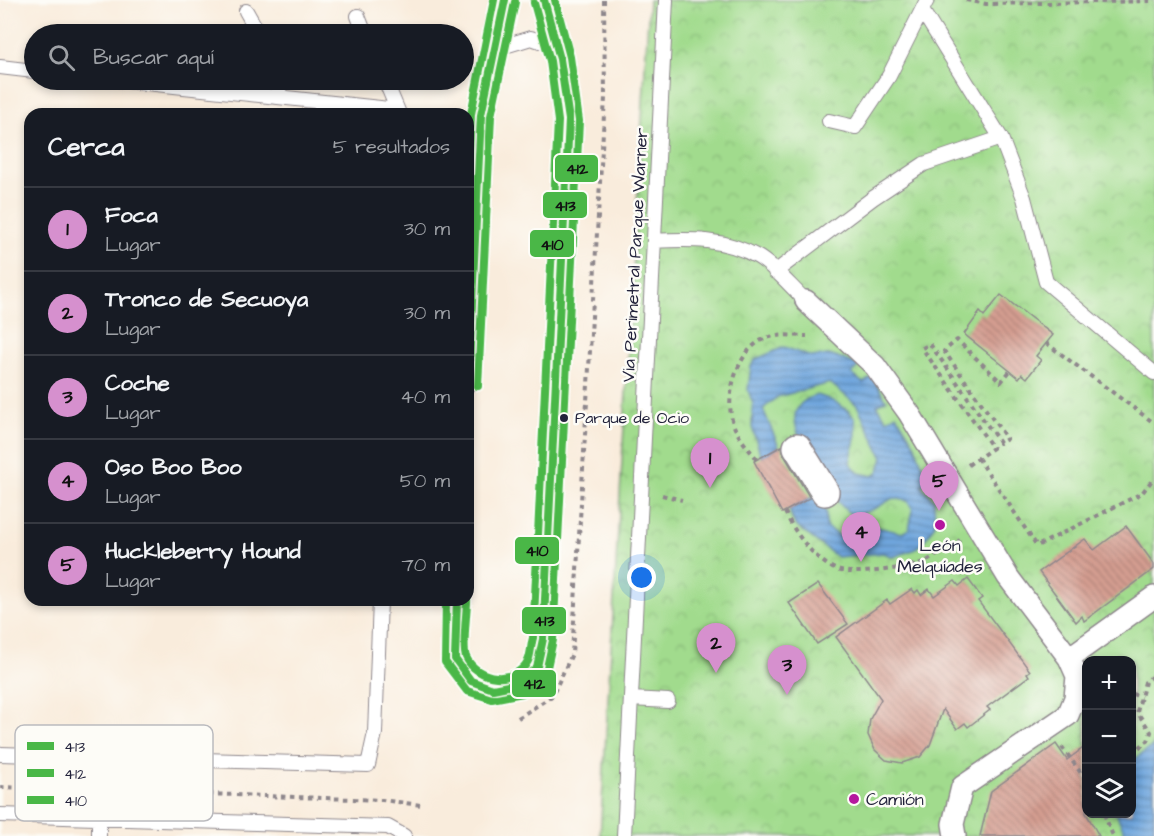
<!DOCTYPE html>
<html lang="es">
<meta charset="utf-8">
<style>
body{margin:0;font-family:"Architects Daughter",sans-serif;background:#20242c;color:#f1f3f6}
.controls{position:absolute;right:18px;bottom:18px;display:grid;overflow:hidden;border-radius:12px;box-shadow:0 3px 9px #0003}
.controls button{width:54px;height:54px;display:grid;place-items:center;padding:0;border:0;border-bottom:2px solid #363941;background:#171b24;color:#f1f3f6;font:30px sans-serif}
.you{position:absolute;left:642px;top:578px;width:21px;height:21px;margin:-15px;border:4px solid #fff;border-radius:50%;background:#1a73e8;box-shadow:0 0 0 9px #1a73e833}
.badge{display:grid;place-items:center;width:39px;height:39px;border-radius:50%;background:#d690ce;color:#111;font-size:20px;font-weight:700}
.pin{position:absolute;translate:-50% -50px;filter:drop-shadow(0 2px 3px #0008)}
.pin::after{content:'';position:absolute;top:32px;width:21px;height:18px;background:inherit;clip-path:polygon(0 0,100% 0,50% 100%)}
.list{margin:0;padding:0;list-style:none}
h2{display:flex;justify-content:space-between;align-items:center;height:78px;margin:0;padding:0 24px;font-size:26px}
h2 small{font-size:20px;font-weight:400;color:#9ea1a6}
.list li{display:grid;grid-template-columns:39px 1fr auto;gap:18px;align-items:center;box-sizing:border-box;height:84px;padding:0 24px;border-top:2px solid #363941}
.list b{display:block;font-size:22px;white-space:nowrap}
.list p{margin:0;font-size:20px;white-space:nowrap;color:#9ea1a6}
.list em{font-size:20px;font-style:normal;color:#9ea1a6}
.icon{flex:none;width:33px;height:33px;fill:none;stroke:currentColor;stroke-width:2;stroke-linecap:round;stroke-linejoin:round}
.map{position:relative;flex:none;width:1154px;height:836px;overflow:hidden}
.search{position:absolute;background:#171b24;box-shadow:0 3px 9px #0003;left:24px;top:24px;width:450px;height:66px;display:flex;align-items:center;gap:15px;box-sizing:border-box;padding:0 21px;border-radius:33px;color:#9ea1a6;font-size:22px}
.panel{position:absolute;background:#171b24;box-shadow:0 3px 9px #0003;left:24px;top:108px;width:450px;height:498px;border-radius:18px}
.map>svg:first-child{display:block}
.park{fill:url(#park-crowns);stroke:#627e64;stroke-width:1.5;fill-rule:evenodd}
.water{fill:url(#water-rules);stroke:#48648c;stroke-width:1.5}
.building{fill:url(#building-back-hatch)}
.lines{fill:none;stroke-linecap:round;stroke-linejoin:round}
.service-casing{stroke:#8e878c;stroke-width:16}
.pedestrian-casing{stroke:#8e878c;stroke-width:24}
.minor-casing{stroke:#8e878c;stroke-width:30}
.path{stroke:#8e878c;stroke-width:4;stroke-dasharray:4.5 4.5;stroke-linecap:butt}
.service{stroke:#fff;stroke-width:14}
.pedestrian{stroke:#fff;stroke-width:21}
.minor{stroke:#fff;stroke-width:27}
.bus-1-casing{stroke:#fdfcf7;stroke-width:12}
.bus-2-casing{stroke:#fdfcf7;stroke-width:12}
.bus-3-casing{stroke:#fdfcf7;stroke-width:12}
.bus-1{stroke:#4ab747;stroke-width:8}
.bus-2{stroke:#4ab747;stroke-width:8}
.bus-3{stroke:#4ab747;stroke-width:8}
.bus-dot{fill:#22223b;stroke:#fdfcf7;stroke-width:2}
.poi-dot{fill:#b5179e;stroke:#fdfcf7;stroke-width:2}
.labels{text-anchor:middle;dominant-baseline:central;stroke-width:5;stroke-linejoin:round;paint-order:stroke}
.bus-label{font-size:16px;fill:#22223b;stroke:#fdfcf7;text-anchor:start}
.street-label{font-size:18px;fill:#22223b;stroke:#fdfcf7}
.poi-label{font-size:18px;fill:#22223b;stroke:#fdfcf7}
.key{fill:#fdfcf7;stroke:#bbbbbf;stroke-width:1.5}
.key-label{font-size:16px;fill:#22223b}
.line-badge{stroke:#fdfcf7;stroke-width:2}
.pale-badge-label{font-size:16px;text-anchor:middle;font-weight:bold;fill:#111}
</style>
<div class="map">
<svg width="1154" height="836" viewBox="0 0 1154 836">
<defs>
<pattern id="park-crowns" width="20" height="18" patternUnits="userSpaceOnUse" patternTransform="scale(1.5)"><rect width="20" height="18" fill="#a1db8d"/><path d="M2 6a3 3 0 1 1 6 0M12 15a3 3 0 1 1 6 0" fill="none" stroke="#8abc7b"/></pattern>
<pattern id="water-rules" width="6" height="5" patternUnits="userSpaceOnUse" patternTransform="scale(1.5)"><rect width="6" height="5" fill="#6fa6dd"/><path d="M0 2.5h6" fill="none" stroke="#5b87b4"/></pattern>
<pattern id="building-back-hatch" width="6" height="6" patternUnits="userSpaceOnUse" patternTransform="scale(1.5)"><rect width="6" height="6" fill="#d49d90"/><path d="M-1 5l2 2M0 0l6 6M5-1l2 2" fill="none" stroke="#ac8077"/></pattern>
</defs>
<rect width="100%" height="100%" fill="#fdfcf7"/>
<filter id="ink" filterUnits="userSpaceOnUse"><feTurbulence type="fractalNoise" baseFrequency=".0167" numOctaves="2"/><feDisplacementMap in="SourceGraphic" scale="12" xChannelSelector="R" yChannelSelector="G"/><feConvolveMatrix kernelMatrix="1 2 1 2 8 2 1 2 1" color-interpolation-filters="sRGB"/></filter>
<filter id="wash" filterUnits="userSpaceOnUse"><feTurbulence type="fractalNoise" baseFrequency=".008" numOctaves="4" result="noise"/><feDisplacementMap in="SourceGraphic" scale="24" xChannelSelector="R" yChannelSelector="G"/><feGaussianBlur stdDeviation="1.35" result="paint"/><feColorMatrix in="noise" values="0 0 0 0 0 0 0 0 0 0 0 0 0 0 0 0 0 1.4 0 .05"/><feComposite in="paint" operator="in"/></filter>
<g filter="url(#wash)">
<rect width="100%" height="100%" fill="#f9ecdc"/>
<path class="park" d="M649 0H1154V836H600ZM1086 660H1132V814H1086Z"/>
<path class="water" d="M784 347 811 357 829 355 859 365 852 374 863 383 872 377 886 400 877 405 887 420 896 414 914 443 928 480 921 486 934 500 935 524 923 543 913 550 893 557 884 553 837 557 795 525 789 510 815 496 826 512V527C859 551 849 532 873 526L902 533 909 529 913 510 908 501 893 498 876 508 854 516C834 506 793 439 795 416 796 405 806 398 817 395 832 399 844 405 855 418L856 434 850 463 859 473 873 476 878 473 883 458 857 405 830 383 777 397 763 409 779 447 761 457 752 427 753 404 748 390 751 366 756 359Z
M1154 745V836H1127L1116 814H1132V761Z"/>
<g id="blocks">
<path class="building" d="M1001 295 1053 335 1036 356 1041 360 1027 378 1022 374 1019 378 964 334 980 312 984 316Z
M782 446 784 455 810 498 782 513 754 461Z
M1126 526 1154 564V569L1084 621 1082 616 1076 622 1039 572 1085 539 1094 550Z
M968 579 982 598 978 601 1030 671 1027 673 1029 676 987 707 990 710 968 727 965 723 957 729 943 709 930 745 920 757 902 763 886 760 875 750 868 735 870 719 881 699 836 637 887 600 890 604 912 589 915 593 918 590 921 595 929 589 934 596 955 581 959 586Z
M818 584 848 624 817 644 789 603Z
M1056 744 1067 760 1086 746V813L1099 836H980L991 791Z"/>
</g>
</g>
<g filter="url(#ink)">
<use href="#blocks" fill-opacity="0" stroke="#8e878c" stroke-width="1.5"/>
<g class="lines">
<g class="service-casing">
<path id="service" d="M246 11 259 34
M923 12 1001 138 1024 198 1046 282 1154 373
M358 16 365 34
M495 49 531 38 557 47
M0 67 34 71
M118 80 380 108 398 111V114
M276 80 281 97
M385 80 398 111
M829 121 855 127 889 76 927 0
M654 241C690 239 725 238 758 257 775 267 791 287 806 301
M775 272 873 198 924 164 1001 138
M468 385 481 115 505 0
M457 600 455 659 471 681 493 689 518 684 537 667 543 639 569 120 560 59 544 0
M631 699 668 701
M0 754 368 765 375 733 380 600
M99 757V836
M0 815 388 827 404 836
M624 836 666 0"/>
</g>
<g class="pedestrian-casing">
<path id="pedestrian" d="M806 301 875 366 909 413 1008 577 1069 658 1077 676 1075 698 1068 715 962 787 953 824 955 836
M1069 658 1154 597"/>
</g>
<g class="minor-casing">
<path id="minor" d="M797 447 825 492"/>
</g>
<path class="path" d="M966 0 986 4 1154 1
M1046 343 1154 423
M978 458 1037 546 1142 493 1154 478
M757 459C747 447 736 435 732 420 725 393 739 344 770 337 781 334 795 336 807 336
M968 465 993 448 922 348 930 344 1000 443 1007 439 944 351 957 340 1001 382 1010 371
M662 495 682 500
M785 512C794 532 815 561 837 570 854 576 907 568 924 562 936 557 948 547 960 540
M1132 694 1141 697
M518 718 552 696 572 654 605 98 604 0
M1062 747 1086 780
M1132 753 1148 741 1151 732 1137 712 1145 682 1154 675
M0 787 78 790
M119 791 382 800 421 805
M1104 814 1113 836"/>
<use href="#service" class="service"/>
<use href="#pedestrian" class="pedestrian"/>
<use href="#minor" class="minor"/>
<g class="bus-1-casing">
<path id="bus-1" d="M468 385 481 115 505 0
M457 600 455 659 471 681 493 689 518 684 537 667 543 639 569 120 560 59 544 0"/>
</g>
<g class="bus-2-casing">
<path id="bus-2" d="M478 386 491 116 515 2
M446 600 445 662 467 691 492 699 523 693 546 672 553 640 579 121 570 57 555 0"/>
</g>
<g class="bus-3-casing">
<path id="bus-3" d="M468 167 471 114 494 0
M467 600C467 613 462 647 466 657 477 681 515 685 528 661 531 655 531 644 533 638L558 121 550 61 534 3"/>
</g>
<use href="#bus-1" class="bus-1"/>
<use href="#bus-2" class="bus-2"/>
<use href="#bus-3" class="bus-3"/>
</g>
</g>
<circle class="bus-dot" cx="564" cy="418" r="5"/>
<g class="poi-dot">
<circle cx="940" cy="525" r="6"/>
<circle cx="854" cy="799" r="6"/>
</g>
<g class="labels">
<g class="bus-label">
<text x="575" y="418">Parque de Ocio</text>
</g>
<g class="street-label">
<text transform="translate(635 255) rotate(-87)">Via Perimetral Parque Warner</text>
</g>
<g class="poi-label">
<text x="940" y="545">León<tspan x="940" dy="21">Melquíades</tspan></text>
<text x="866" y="799" text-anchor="start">Camión</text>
</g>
</g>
<rect x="15" y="725" width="198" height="96" rx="9" class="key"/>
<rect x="27" y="742" width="27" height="8" fill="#4ab747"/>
<rect x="27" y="769" width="27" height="8" fill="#4ab747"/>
<rect x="27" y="796" width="27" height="8" fill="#4ab747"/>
<g class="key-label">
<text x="64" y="752">413</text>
<text x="64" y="779">412</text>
<text x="64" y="806">410</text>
</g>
<g class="line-badge">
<rect x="554" y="154" width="45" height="29" rx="6" fill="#4ab747"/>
<rect x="542" y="191" width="46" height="28" rx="6" fill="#4ab747"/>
<rect x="529" y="229" width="46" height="29" rx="6" fill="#4ab747"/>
<rect x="514" y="536" width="46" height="29" rx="6" fill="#4ab747"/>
<rect x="521" y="606" width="46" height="29" rx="6" fill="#4ab747"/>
<rect x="511" y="669" width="46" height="29" rx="6" fill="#4ab747"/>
</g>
<g class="pale-badge-label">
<text x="577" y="174">412</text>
<text x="565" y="211">413</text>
<text x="552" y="250">410</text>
<text x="537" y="556">410</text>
<text x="544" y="626">413</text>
<text x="534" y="689">412</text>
</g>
</svg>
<div class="controls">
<button>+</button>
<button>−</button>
<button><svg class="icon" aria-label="layers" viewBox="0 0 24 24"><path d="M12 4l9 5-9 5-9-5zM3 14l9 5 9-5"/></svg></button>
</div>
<div class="you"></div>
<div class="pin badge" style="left:710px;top:488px">1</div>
<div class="pin badge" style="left:716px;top:673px">2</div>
<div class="pin badge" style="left:787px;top:695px">3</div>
<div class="pin badge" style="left:861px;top:562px">4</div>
<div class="pin badge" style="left:939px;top:511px">5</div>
<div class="search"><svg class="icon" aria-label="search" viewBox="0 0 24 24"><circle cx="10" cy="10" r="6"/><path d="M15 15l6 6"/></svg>Buscar aquí</div>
<section class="panel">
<h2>Cerca<small>5 resultados</small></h2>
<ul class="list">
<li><span class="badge">1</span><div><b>Foca</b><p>Lugar</p></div><em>30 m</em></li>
<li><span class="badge">2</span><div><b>Tronco de Secuoya</b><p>Lugar</p></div><em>30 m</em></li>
<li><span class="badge">3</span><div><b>Coche</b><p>Lugar</p></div><em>40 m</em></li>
<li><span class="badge">4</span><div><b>Oso Boo Boo</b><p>Lugar</p></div><em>50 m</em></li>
<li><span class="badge">5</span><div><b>Huckleberry Hound</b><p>Lugar</p></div><em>70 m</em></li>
</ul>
</section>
</div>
